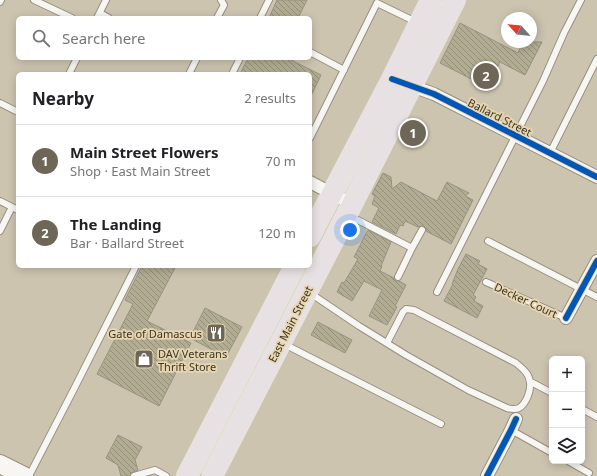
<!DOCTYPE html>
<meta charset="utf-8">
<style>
body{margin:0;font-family:"Noto Sans",sans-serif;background:#f6f6f6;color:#202124}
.controls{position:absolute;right:12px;bottom:12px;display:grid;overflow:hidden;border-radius:6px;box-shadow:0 2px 10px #0003}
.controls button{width:36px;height:36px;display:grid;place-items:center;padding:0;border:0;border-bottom:1px solid #e0e0e0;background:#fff;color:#202124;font:20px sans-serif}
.compass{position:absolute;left:501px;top:12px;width:36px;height:36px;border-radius:50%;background:#fff;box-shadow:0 2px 10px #0003;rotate:297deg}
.you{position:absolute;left:350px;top:230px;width:14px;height:14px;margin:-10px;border:3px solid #fff;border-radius:50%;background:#1a73e8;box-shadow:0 0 0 6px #1a73e833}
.badge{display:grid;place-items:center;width:26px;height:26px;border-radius:50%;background:#6e6656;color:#fff;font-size:13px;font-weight:700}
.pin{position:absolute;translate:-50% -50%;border:2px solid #fff;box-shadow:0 1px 4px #0006}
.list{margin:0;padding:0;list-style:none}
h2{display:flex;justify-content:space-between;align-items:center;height:52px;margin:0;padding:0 16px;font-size:17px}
h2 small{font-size:13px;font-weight:400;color:#757577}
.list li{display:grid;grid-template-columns:26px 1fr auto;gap:12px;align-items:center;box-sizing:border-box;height:72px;padding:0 16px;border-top:1px solid #e0e0e0}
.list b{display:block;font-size:15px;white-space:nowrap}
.list p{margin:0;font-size:13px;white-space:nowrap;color:#757577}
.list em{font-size:13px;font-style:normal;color:#757577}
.icon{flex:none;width:22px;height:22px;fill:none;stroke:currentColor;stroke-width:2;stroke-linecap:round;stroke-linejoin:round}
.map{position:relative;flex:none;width:597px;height:476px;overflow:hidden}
.search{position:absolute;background:#fff;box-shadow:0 2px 10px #0003;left:16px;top:16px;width:296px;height:44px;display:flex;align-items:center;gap:10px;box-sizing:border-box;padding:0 14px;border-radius:6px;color:#757577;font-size:15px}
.panel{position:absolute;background:#fff;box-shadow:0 2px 10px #0003;left:16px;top:72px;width:296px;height:196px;border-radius:6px}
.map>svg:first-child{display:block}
.building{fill:url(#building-back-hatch);stroke:#979282}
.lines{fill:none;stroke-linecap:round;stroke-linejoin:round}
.lane-casing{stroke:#978f80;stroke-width:8}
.street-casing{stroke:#978f80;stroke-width:14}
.secondary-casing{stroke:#978f80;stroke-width:20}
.primary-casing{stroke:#e8e4db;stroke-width:22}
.lane{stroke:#f8f6f3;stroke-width:6}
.street{stroke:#f8f6f3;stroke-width:12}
.secondary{stroke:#f8f6f3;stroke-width:18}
.primary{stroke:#e8e1e4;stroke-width:20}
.cycleway-casing{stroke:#e8d6b0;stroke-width:8}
.cycleway{stroke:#0057b8;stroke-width:6}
.labels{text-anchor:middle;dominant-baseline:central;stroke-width:3.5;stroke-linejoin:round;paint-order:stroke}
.street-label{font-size:11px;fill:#3b3425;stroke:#e8d6b0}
.poi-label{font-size:11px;fill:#3b3425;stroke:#e8d6b0;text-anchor:end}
</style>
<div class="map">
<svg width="597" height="476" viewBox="0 0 597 476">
<defs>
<pattern id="building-back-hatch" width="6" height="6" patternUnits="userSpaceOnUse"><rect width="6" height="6" fill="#b2ad92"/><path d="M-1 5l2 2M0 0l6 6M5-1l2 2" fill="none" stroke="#928e77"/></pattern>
</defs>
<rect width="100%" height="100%" fill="#cdc4b0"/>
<path class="building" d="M277 0H307L298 18H269Z
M460 23 518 53 523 42H542L525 75 500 62 487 87 440 63Z
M248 58H287L321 75 310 98V74H240Z
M410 126 420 131 416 140 406 135Z
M383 173 391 177 392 189 401 182 437 201 447 182 469 193 465 196 473 200 451 244 426 231V228L424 226H422L418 227 405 221 403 226 400 225 396 234 372 222 379 208 372 204 375 196 372 194Z
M368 230 391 242 381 266H382L380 271 394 278 396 281H399L406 285 395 306 397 307 387 325 369 316 382 290 364 281 352 301 337 292 342 282 344 283 358 259 354 257Z
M466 254 480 261 478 264 487 269 473 295 476 297 474 301 483 306 477 318 444 301 453 284H452L458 269Z
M142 266H176L147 321 191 343 159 406 97 374 133 304 125 300Z
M205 308 242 327 226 357 190 338Z
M318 322 352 340 345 353 311 335Z
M118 435 142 447 135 460 138 470 131 473 130 476H121L118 465 106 458Z"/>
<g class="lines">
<g class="lane-casing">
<path id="lane" d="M34 0 72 18
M0 2 1 0
M100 13 109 18
M97 18 106 0
M217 18 224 5 221 0
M260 18 269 0
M310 52 344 70
M69 74 77 58
M189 74 197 58
M232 74 240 58
M0 103 18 112
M310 138 377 3 416 22
M550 153 597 59
M0 201 18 210
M350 216 412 248 422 230
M0 231 12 207
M488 241 597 297
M398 277 412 248
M486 282 566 318
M437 292 543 81 564 33 581 0
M310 293 359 326 406 355 468 390 507 408C511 409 515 410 519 408 526 404 531 391 530 383 530 374 522 368 516 363L414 310 406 309 403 312 387 343
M284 344 441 424
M531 382 552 393
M582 409 597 417
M511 430 552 453
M568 461 589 473
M29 476 75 387 136 266
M134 476 155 470 166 476"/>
</g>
<g class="street-casing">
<path id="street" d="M406 84 434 94 597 177
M310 182 352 204
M566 318 597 261
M487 476 511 430 516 419"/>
</g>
<g class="secondary-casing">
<path id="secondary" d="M0 464 24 476"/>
</g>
<g class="primary-casing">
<path id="primary" d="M310 236 392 79 431 0
M187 476 295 266
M212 476 347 214 455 0"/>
</g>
<use href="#lane" class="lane"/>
<use href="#street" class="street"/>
<use href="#secondary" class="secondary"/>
<use href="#primary" class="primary"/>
<g class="cycleway-casing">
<path id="cycleway" d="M392 79 434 94 597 177
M566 318 597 261
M487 476 511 430 516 419"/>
</g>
<use href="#cycleway" class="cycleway"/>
</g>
<defs>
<g id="restaurant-square" transform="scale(1)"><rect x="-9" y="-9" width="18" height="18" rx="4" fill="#6e6656" stroke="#e8d6b0"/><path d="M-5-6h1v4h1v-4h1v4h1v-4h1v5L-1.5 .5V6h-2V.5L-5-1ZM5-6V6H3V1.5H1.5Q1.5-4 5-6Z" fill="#fff"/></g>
<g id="shop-square" transform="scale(1)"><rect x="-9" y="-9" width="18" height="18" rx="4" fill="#6e6656" stroke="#e8d6b0"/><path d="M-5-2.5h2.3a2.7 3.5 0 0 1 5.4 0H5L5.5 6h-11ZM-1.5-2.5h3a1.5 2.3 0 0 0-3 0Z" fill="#fff"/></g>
</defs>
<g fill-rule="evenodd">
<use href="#restaurant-square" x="216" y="333"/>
<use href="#shop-square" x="144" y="359"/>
</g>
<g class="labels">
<g class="street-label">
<text transform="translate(500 117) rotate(27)">Ballard Street</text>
<text transform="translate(526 300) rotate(25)">Decker Court</text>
<text transform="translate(290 324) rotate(-63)">East Main Street</text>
</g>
<g class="poi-label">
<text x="202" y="333">Gate of Damascus</text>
<text x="158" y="353" text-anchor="start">DAV Veterans<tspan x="158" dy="13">Thrift Store</tspan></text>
</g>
</g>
</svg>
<div class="controls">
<button>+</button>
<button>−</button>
<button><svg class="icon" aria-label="layers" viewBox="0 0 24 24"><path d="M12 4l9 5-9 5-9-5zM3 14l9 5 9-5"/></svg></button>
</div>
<svg class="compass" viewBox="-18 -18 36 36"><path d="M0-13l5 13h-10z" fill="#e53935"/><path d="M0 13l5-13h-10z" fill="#757577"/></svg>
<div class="you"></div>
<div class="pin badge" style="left:413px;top:133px">1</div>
<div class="pin badge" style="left:486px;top:76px">2</div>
<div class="search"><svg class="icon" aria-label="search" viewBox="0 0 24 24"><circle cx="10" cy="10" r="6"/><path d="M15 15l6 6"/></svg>Search here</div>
<section class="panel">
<h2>Nearby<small>2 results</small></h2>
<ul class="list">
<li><span class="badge">1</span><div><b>Main Street Flowers</b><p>Shop · East Main Street</p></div><em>70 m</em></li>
<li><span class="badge">2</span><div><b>The Landing</b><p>Bar · Ballard Street</p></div><em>120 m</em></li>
</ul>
</section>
</div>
